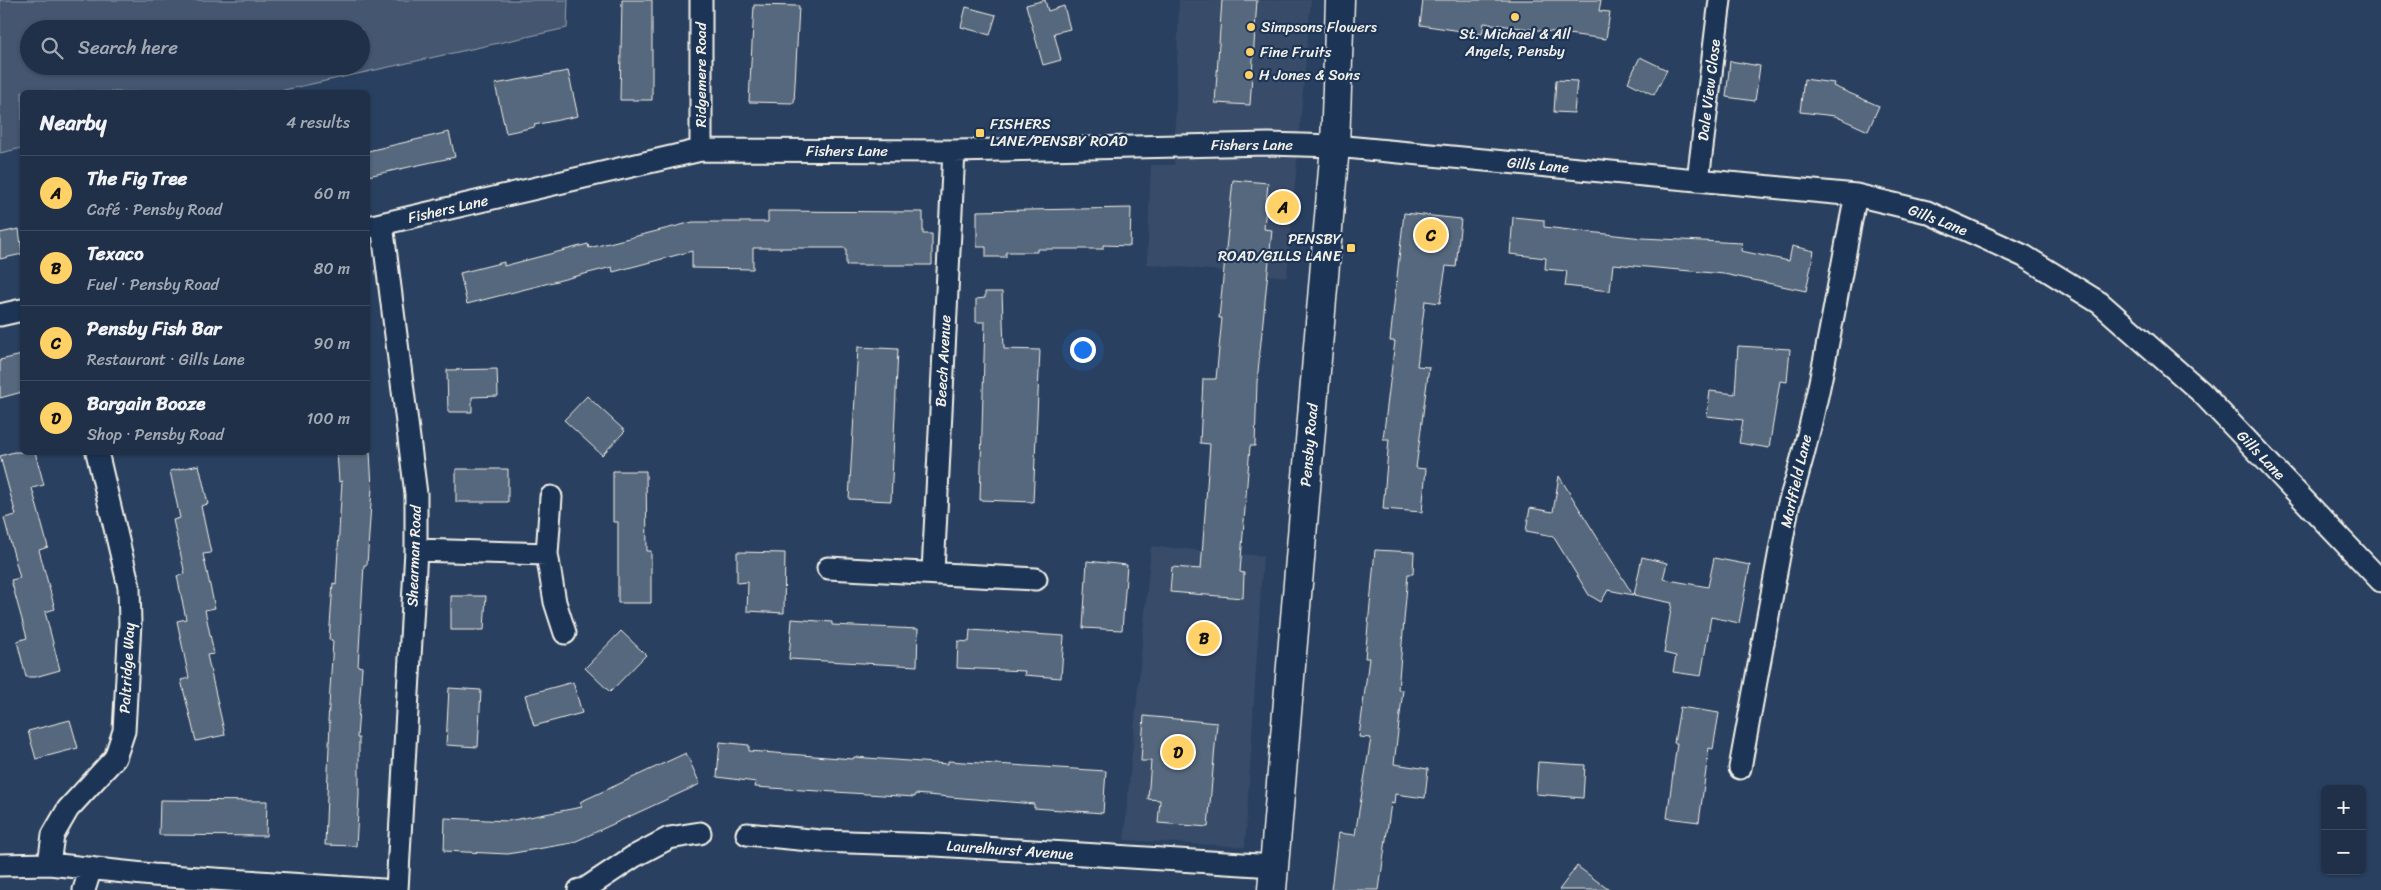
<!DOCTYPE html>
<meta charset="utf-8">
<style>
body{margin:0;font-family:Sriracha,sans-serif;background:#28384f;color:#f1f3f6}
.controls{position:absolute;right:15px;bottom:15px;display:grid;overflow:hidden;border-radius:8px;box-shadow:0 1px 4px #0004}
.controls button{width:45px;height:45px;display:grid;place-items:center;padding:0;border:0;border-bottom:1px solid #3d4b60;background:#203048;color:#f1f3f6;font:25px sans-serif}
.you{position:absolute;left:1082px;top:349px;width:18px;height:18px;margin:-12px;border:4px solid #fff;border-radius:50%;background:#1a73e8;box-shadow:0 0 0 8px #1a73e833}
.badge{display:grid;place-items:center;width:32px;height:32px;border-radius:50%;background:#ffd166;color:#111;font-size:16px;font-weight:700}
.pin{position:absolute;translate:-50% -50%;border:2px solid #fff;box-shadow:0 1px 5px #0006}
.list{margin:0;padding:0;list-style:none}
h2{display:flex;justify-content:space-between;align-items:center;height:65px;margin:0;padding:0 20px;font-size:21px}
h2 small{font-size:16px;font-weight:400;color:#a2a9b4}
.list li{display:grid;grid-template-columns:32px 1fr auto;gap:15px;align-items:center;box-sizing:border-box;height:75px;padding:0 20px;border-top:1px solid #3d4b60}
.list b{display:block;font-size:19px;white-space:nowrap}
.list p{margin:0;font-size:16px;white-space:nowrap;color:#a2a9b4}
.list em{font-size:16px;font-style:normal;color:#a2a9b4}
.icon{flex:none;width:28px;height:28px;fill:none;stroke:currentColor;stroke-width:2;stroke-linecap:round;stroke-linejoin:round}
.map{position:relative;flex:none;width:2381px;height:890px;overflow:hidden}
.search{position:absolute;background:#203048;box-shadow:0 1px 4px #0004;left:20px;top:20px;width:350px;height:55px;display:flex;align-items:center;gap:12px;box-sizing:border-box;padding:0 18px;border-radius:28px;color:#a2a9b4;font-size:19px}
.panel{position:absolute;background:#203048;box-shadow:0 1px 4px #0004;left:20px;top:90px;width:350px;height:365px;border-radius:8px}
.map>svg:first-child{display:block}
.built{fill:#374c69}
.green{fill:#445771;stroke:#9ca4ac;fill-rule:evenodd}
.building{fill:#56677d;stroke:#f4f1e8}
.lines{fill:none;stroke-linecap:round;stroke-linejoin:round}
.street-casing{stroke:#f4f1e8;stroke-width:25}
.secondary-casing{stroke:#f4f1e8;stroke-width:31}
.street{stroke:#1d3557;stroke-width:21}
.secondary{stroke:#1d3557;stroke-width:28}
.poi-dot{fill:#ffd166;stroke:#1d3557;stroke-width:2}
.labels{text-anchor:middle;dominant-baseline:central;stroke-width:4.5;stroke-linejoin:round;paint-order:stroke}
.poi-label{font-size:15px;fill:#f4f1e8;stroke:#1d3557;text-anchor:start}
.street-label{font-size:15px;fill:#f4f1e8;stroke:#1d3557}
</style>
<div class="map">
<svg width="2381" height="890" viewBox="0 0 2381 890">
<rect width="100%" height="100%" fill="#2a4060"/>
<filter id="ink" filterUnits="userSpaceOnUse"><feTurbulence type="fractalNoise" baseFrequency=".02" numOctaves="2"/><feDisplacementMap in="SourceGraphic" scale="10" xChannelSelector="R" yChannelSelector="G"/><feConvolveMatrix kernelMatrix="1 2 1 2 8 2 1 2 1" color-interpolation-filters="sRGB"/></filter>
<g filter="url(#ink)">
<path class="built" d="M1179 0H1311L1287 277 1147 264 1151 165H1174Z
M1151 546 1263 556 1245 847 1124 840Z"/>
<path class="green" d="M0 0H568L567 28 275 92H22V148L0 153ZM29 29H361V66H29Z"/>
<path class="building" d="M622 0H652V100H620Z
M1045 0 1048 11 1064 6 1070 29 1054 33 1061 60 1043 65 1026 5Z
M1222 0H1257L1250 105 1215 103Z
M1423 0H1601L1599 11 1610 12 1606 39 1484 23 1482 34 1420 25Z
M754 5 799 6 794 103 749 102Z
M966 7 996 15 990 35 961 27Z
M1640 57 1667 70 1654 95 1628 82Z
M1730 61 1760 66 1755 101 1726 97Z
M568 71 578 116 534 125 535 127 506 133 495 84Z
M1804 79 1834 83 1833 86 1879 106 1868 131 1835 116 1800 112Z
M1556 80 1577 81 1574 113 1554 112Z
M449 132 455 157 368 176V151Z
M1233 180 1268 183 1264 229 1272 230 1257 382 1255 446H1250L1240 572 1244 573 1243 598 1170 592 1172 567 1201 569 1210 444 1200 443 1203 379H1216L1222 318H1219Z
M1131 208 1130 246 1103 245V249H1037V252H1006V257H986V247H977V211Z
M768 211 923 212V234H932V265H846V248H753V269L692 268V251L613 272 612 267 467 304 460 273 504 262V266L588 244 589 248 693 222H768Z
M1404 213 1461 219 1456 267 1446 266 1440 303 1425 301 1417 366 1429 367 1416 468 1426 469 1422 512 1383 509 1389 439H1383L1395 341H1390Z
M1513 217 1544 220V227L1642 238 1742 243 1741 251 1789 261 1792 246 1814 251 1806 291 1724 274 1613 264 1610 291 1565 286 1567 271 1545 269 1546 258 1510 254Z
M19 229 22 254 0 259V233Z
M985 292H1002L1004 349 1040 350 1033 502 980 500 985 322H976V299L985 298Z
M1738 346 1790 349 1787 382 1780 381 1769 448 1739 443 1743 420 1707 416 1710 391 1735 394Z
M858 347 898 349 891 501 849 499Z
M22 355V392L0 398V360Z
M497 369 498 396 472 397V412H448L447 370Z
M587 396 625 431 602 455 564 420Z
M14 452H35L44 485 32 488 48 547 39 550 55 609 45 612 60 670 35 677H26L17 641 27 638 11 580 20 578 4 518 16 515 0 456Z
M337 452H370L372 488 367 565H364L358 666 362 667 357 738H359V796L356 846 325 845 330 722H328L333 641 329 640 333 583 336 584 342 481 339 482Z
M199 465 208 504 201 506 211 553 203 554 215 608 205 610 214 654 207 655 225 735 196 741 181 680 189 678 177 621 186 619 177 576 185 574 173 520 180 518 170 471Z
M456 469H508V502H456Z
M613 471H646L647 551H651V603H618V522H613Z
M1559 476 1633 595 1608 590 1601 602 1589 595 1553 536 1526 531 1530 508 1553 512Z
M1375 550 1414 552 1413 574H1408L1398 690H1403L1394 764 1428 769 1425 798 1395 794 1394 804 1391 803 1379 890H1331L1338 833 1355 835 1371 738 1359 737 1369 658H1365Z
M737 552 785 553 784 613 747 611 748 582 737 583Z
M1642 557 1667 563 1663 579 1708 587 1714 558 1750 565 1739 623 1711 617 1701 676 1673 672 1676 656 1664 653 1672 603 1634 595Z
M1087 561 1127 565 1122 630 1083 628Z
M451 596H486L484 630H451Z
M792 619 832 622V625L918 629 917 666 789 659Z
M970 630 1064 636 1061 678 1024 675 1025 671 957 668 958 641 969 642Z
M621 631 646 655 610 692 585 668Z
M573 682 582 713 534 726 525 695Z
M449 688 481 690 478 747 446 745Z
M1680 707 1719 713 1713 749 1709 748 1699 822 1667 818 1677 743H1674Z
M1144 716 1217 723 1208 827 1158 823 1160 800 1148 799 1151 761H1141Z
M70 720 78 748 36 759 28 731Z
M720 742 749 745V751L853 759 854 757 948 764V761L1106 771 1103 813 1034 808V804L915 794V797L755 787 756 782 717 777Z
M686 753 700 784 572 843 508 854 444 851 445 818 508 821 582 807 580 802Z
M1538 762 1585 765 1583 798 1536 794Z
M160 800 267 801 266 836 159 835Z
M1577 866 1609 890H1559Z"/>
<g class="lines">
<g class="street-casing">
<path id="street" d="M701 150V0
M1698 180 1720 0
M382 224 416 494V550L397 890
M368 227 701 150 954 151 1268 144 1335 146 1856 195 1927 212 2024 256 2100 303 2201 392 2381 581
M0 315 22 310
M551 497 547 554 555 602 565 633
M416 550 547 554
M828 568 1036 579
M933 572 954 151
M1740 768 1788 507C1820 406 1835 299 1856 195
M747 834 820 841 936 845 1274 866
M49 864 53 835 68 809 115 758 124 731 130 623 129 587 97 452
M0 865 49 864 153 875 383 890
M84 890 91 868
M579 890 585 889 633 857 669 838 700 833"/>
</g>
<g class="secondary-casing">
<path id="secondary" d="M1272 890 1335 146 1340 0"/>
</g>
<use href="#street" class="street"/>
<use href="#secondary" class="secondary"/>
</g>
</g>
<g class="poi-dot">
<circle cx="1515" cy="17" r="5"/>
<circle cx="1251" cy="27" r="5"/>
<circle cx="1250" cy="52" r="5"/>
<circle cx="1249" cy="75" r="5"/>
<rect x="975" y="128" width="10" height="10" rx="2.5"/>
<rect x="1346" y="243" width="10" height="10" rx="2.5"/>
</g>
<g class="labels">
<g class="poi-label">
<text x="1261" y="27">Simpsons Flowers</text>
<text x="1515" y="34" text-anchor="middle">St. Michael &amp; All<tspan x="1515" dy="17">Angels, Pensby</tspan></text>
<text x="1260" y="52">Fine Fruits</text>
<text x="1259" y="75">H Jones &amp; Sons</text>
<text x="990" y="124">FISHERS<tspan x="990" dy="17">LANE/PENSBY ROAD</tspan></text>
<text x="1341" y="239" text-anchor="end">PENSBY<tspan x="1341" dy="17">ROAD/GILLS LANE</tspan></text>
</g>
<g class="street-label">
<text transform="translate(701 75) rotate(-90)">Ridgemere Road</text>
<text transform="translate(1709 90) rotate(-83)">Dale View Close</text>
<text x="1252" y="145">Fishers Lane</text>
<text x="847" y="151">Fishers Lane</text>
<text transform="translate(1538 165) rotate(5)">Gills Lane</text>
<text transform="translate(448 209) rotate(-13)">Fishers Lane</text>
<text transform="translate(1938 220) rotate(21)">Gills Lane</text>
<text transform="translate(943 361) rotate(-87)">Beech Avenue</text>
<text transform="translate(1309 445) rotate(-85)">Pensby Road</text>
<text transform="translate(2261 455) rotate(46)">Gills Lane</text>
<text transform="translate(1796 481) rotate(-77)">Marlfield Lane</text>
<text transform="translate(414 556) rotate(-88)">Shearman Road</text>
<text transform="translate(127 668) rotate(-87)">Paltridge Way</text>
<text transform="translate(1010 850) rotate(4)">Laurelhurst Avenue</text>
</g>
</g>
</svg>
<div class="controls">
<button>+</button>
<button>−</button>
</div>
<div class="you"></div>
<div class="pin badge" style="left:1283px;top:207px">A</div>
<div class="pin badge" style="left:1204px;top:638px">B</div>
<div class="pin badge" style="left:1431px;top:235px">C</div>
<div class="pin badge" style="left:1178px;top:752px">D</div>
<div class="search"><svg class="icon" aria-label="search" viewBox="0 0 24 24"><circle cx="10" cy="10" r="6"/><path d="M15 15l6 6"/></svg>Search here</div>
<section class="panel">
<h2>Nearby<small>4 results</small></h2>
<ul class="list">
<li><span class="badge">A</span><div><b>The Fig Tree</b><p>Café · Pensby Road</p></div><em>60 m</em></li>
<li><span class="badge">B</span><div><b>Texaco</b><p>Fuel · Pensby Road</p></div><em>80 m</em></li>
<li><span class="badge">C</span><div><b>Pensby Fish Bar</b><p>Restaurant · Gills Lane</p></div><em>90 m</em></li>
<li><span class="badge">D</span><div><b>Bargain Booze</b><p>Shop · Pensby Road</p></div><em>100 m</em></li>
</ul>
</section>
</div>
